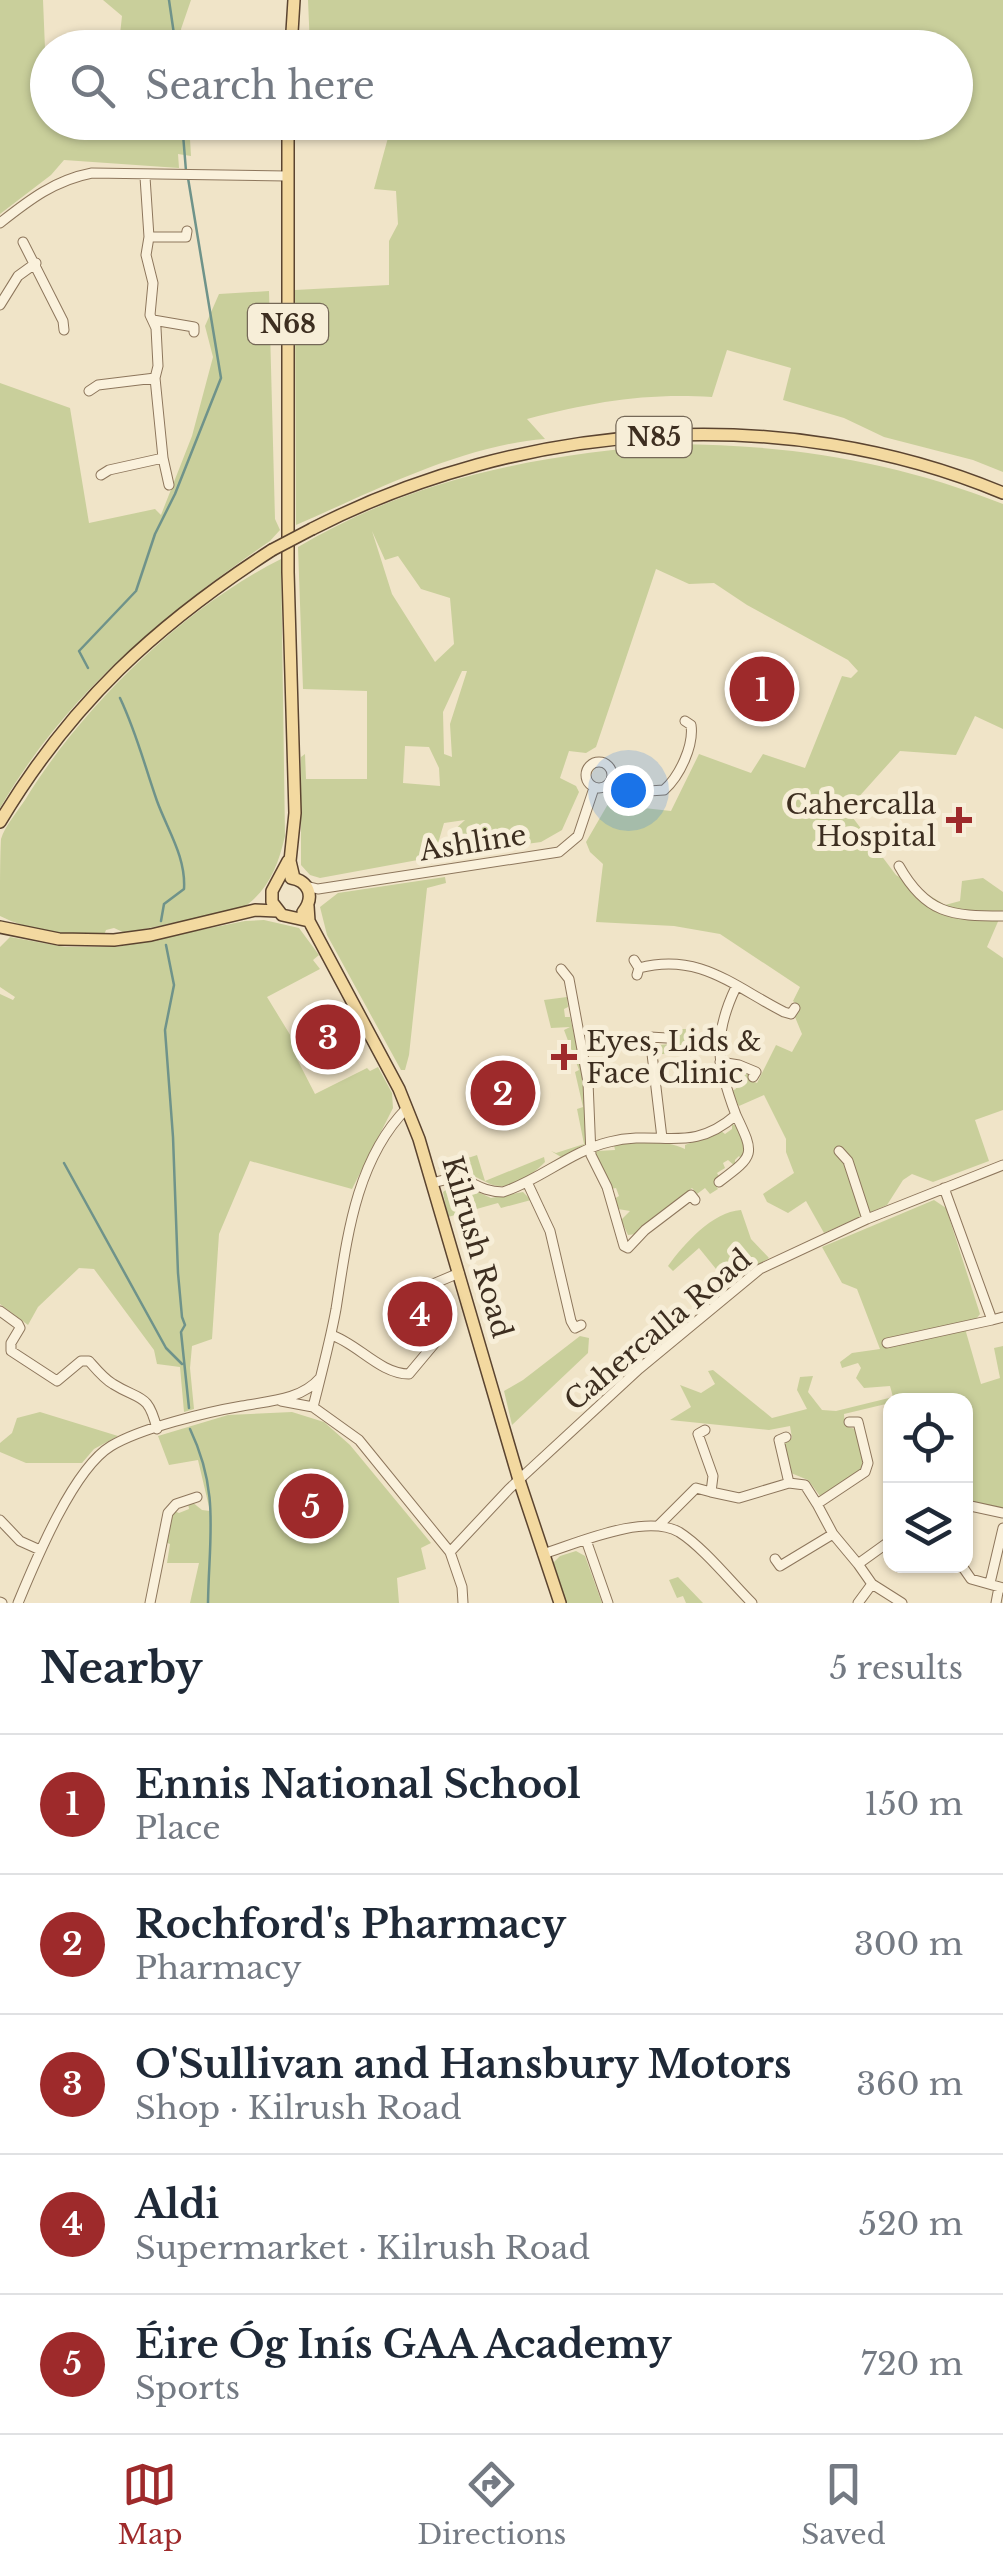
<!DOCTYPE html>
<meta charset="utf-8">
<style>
body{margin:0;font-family:"Libre Baskerville",serif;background:#f6f6f7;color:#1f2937}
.controls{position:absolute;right:30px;bottom:30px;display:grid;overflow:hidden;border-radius:20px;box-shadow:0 2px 8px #0004}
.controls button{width:90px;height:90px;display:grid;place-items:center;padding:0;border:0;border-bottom:2px solid #e0e1e3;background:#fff;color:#1f2937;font:50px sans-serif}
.you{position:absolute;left:628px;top:790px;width:35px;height:35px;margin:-25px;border:8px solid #fff;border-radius:50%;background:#1a73e8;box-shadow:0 0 0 15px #1a73e833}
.badge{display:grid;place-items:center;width:65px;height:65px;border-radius:50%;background:#9e2a2b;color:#fff;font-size:32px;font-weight:700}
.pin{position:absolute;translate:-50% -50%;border:5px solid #fff;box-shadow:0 2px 10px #0006}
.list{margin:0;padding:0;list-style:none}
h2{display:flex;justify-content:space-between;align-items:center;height:130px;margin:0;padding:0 40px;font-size:42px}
h2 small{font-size:32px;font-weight:400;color:#747a83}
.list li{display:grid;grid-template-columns:65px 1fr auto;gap:30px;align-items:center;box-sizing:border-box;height:140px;padding:0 40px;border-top:2px solid #e0e1e3}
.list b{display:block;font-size:38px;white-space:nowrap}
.list p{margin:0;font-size:32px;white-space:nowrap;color:#747a83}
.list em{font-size:32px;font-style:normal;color:#747a83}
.icon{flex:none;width:55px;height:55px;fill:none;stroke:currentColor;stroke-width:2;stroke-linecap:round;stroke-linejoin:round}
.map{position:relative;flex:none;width:1003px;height:1603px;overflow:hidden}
.search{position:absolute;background:#fff;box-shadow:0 2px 8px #0004;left:30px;right:30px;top:30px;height:110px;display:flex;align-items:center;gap:25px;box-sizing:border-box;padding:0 35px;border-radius:55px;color:#747a83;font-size:38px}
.sheet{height:830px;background:#fff}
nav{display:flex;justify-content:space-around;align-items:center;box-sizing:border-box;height:140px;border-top:2px solid #e0e1e3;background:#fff;font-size:28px;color:#747a83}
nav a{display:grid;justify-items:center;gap:5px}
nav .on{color:#9e2a2b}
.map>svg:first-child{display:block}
.green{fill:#c9cf9b;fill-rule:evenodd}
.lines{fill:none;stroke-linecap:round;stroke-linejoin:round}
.stream{stroke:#6f938a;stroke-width:2.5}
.minor-casing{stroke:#8d765c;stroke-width:11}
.major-casing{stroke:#5b4430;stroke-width:14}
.minor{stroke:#faf1dc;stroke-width:9}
.major{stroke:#f3d9a0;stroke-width:11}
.major-bridge-casing{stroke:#5b4430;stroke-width:14;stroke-linecap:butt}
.major-bridge{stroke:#f3d9a0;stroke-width:11}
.poi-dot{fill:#9e2a2b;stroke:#f7eed8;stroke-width:4}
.labels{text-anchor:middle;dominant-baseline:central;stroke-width:10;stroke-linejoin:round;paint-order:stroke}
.shield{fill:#f7eed8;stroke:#756857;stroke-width:2.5}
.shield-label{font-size:25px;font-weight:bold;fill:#3d2e20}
.poi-label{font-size:28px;fill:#3d2e20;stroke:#f7eed8;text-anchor:end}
.street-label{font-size:28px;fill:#3d2e20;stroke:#f7eed8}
</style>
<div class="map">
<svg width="1003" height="1603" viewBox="0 0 1003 1603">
<rect width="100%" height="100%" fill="#f0e4c8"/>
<path class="green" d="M0 0H43L48 122 189 123 191 156 178 154 179 168 64 160 51 175 0 214Z
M103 0H191L181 29 184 47H124L119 44 122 16Z
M308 0H1003V472L973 460 884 437 844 418 783 400 791 368 727 350 712 397C643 393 594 402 527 419L545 439C462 445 372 492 296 525L295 290 389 285V241L398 224 396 191 374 189 392 123 956 122V48L310 47Z
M269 291 275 519 280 530 270 541C163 615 66 694 0 808V383L70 408 89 523 155 509 161 515 192 436 213 357 205 326 219 294Z
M675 444C792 445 894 461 1003 504V729L975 716 956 755 900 751 847 810 896 875 945 905 960 901 962 881 983 878 1003 892V910L987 947 1003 958V1110L975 1120 989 1161 933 1182 912 1174 903 1180 887 1205 824 1233 806 1201 788 1213 767 1202 763 1194 794 1173 786 1152V1139L764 1095 739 1106 731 1091 736 1089 731 1073 727 1074 726 1069 732 1066 747 1071 749 1079 757 1083 776 1045 792 1052 802 1034 795 1017 800 1007 793 1001 800 987 720 934 674 926 596 922 603 864 590 852 586 842 608 804 671 811 699 754 751 773 763 754 805 768 842 676 851 678 858 671 848 660 747 605 714 583 689 584 656 569 596 747 586 753 569 751 560 778 576 786 579 792 562 830 541 842 443 855 450 834 465 820 444 823 434 857 320 878 310 875 301 865V757L305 754 306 779H367V691L303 689 298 547C419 476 538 455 675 444ZM372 531 385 560 398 556 421 589 450 598 454 644 435 662 392 594ZM462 671H467L450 724 452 757 444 754 443 712ZM405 746 429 747 439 768 440 786 403 783Z
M281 559 285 836C278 866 268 892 241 909L125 933 114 928 106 930 104 935C67 936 32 932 0 916 0 896 0 857 1 839 5 826 17 812 25 800 81 708 183 608 281 559Z
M445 877 446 883 427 888 409 1055 405 1070H401L327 935 320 907 338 893Z
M264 920 299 928 319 955 313 960 320 969 267 997 303 1056 297 1059 315 1094 367 1068 370 1071 378 1067 392 1093 393 1108 352 1189 250 1161 219 1234 212 1339 192 1346 190 1368 194 1409 184 1412 180 1367 157 1364 154 1350 94 1269 79 1268 38 1307 28 1325 0 1304V994L13 1000 15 997 0 987V947L10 937 65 947H117L245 921Z
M567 997 568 1007 564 1009 565 1017H570L586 1085 587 1143 561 1157 551 1151 556 1153 584 1144 577 1109 583 1107 575 1072 579 1070 564 1030 570 1027 551 1028 544 1000Z
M680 1029H686L684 1054H657L659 1045 670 1044Z
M732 1124 737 1126 747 1145 742 1160 739 1156 735 1160V1166L728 1160 723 1163 725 1168 717 1173 720 1178 714 1183 718 1189 710 1194 705 1188 697 1194 692 1188 636 1234 628 1235 621 1220 630 1211 618 1209 614 1199 619 1196 616 1188 611 1189 595 1154 597 1151 615 1150 614 1145C638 1141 666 1140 685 1149V1145L721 1131 725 1134 732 1129Z
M477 1155 485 1181 544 1157 545 1162C534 1174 510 1190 493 1185 482 1181 473 1174 461 1172 453 1169 445 1171 438 1168Z
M456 1182 491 1198 523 1192 531 1200 501 1208 498 1203 448 1217 443 1192Z
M934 1200 946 1208 980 1314 966 1332 981 1384 1000 1378 994 1348 1003 1346V1510L966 1502V1400H890V1403L844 1414 845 1426 855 1429C860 1439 865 1460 861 1470L820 1496 808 1480 791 1473 782 1444 792 1438 790 1426 769 1430 670 1420 691 1407 680 1385 701 1393 715 1384 708 1371 713 1370 772 1418 807 1409 797 1390 800 1377 813 1376 808 1392 822 1410 836 1411 893 1397 890 1386 864 1388 856 1378 861 1368 858 1363 842 1368 840 1362 852 1353 880 1349 857 1289 842 1283 822 1247Z
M741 1210 751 1239 769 1258 729 1285 699 1248 673 1271 668 1266C684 1244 712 1212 741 1210Z
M580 1336 589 1338 588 1353 512 1425 504 1391 523 1380Z
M40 1412 118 1436 94 1449 82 1463H26L0 1452V1443L12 1433 17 1418Z
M292 1412 324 1422 350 1445 431 1543 421 1548 426 1569 397 1578 399 1603H190L199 1563H167L170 1544 165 1542 174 1511 179 1513 189 1509 188 1503 192 1502 202 1510 210 1511 198 1460 169 1465 158 1436 228 1415Z
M576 1551 585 1556 602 1603H565L553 1563 560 1556Z
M678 1577 703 1603H686L683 1596 677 1598 669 1580Z"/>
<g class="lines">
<path class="stream" d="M169 0 176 48
M182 122 186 171
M88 668 79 651 136 591 155 534 175 494 221 378 188 178
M120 698C137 734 144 764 157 801 168 831 186 857 184 889L164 904 161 921
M166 945 174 985 165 1030 173 1137 178 1273 182 1317 185 1325 181 1332 189 1408
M64 1163 166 1348 182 1364
M190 1429C220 1492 209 1536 208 1603"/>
<g class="minor-casing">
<path id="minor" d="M0 223C29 200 55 180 92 173L286 176
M149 237H186L187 231
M23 242 63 321 64 330
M0 305 18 276 36 263
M153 320 194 327V332
M89 391 98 385 155 378
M163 458 169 485
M101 475 109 470 163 458 155 378 158 366 156 328 150 315 153 283 146 255 149 237 145 177
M586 775a13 13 0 1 1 26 0a13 13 0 1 1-26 0Z
M612 780 649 791 664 790C680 776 694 745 691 725L685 721
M899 866C926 914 951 916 1003 916
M306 886 318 889 559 852 578 836 594 788
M634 960 639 968 637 975
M639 968C699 952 733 986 784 1012L791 1014 795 1008
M561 969 569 979 588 1082 591 1155 607 1187 624 1246 628 1248 645 1230 691 1195 695 1200
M720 1062 739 1065 756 1072 753 1077
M662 1138 650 1037 667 1038
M839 1151 848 1161 867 1219
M527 1182 550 1231 571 1321 575 1328 581 1325
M719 1182C755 1155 755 1155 736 1115
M433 1183C474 1170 468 1191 503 1192 540 1180 571 1151 609 1142 661 1129 690 1155 736 1115 717 1065 712 1037 736 987
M944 1188 992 1320 1003 1317
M0 1311 18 1324 20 1328 11 1343V1351L57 1381 81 1361H89C96 1369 104 1379 113 1384 140 1401 148 1392 157 1429
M331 1335C357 1343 380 1374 409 1374L445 1331 432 1291 433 1284 459 1273
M887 1343 992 1320
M281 1401 313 1407 359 1440 450 1552 462 1587 463 1603
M313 1407C321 1375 330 1342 336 1309 347 1239 355 1161 407 1108
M705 1430 698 1434 713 1476 711 1492 739 1498 789 1483 779 1440 786 1437
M789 1483 805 1485 817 1504 865 1472 868 1463 858 1422H849
M966 1505 1003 1513
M0 1520 20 1541 40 1550
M659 1525 696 1488 711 1492
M833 1534 858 1564 890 1541
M586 1540 608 1603
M450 1552 509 1489 639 1369 760 1269 867 1219 1003 1165
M543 1554C578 1543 645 1513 679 1532 703 1547 731 1582 752 1603
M775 1559 780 1566 833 1534 817 1504
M858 1564 872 1584 902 1603
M962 1566 971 1579 1003 1588
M990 1583 1003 1528
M0 1602 2 1603
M18 1603C35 1562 73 1469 111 1446 141 1428 207 1412 242 1406 269 1401 301 1400 320 1378
M150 1603 168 1513 176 1504 197 1497
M858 1603 872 1584
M996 1603 999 1587"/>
</g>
<g class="major-casing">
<path id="major" d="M291 48 294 0
M288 122V572L295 813 290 861 294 878
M312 529C522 421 783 401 1003 493
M0 822C71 703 156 625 272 550
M288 861 272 891V902L282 915 309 921
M291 878C309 881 315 897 303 912
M308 906 309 921 399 1089 419 1139 519 1480 560 1603
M0 927 59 939 114 940 151 935 255 910 277 911"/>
</g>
<use href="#minor" class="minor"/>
<use href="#major" class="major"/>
<g class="major-bridge-casing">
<path id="major-bridge" d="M272 550 312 529"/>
</g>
<use href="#major-bridge" class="major-bridge"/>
</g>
<g class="poi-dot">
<path d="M954 805h10v10h10v10h-10v10h-10v-10h-10v-10h10z"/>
<path d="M559 1042h10v10h10v10h-10v10h-10v-10h-10v-10h10z"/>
</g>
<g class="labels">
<g class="shield">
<rect x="248" y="304" width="80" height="40" rx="8"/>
<rect x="616.5" y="417" width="75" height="40" rx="8"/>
</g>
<g class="shield-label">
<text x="288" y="324">N68</text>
<text x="654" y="437">N85</text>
</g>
<g class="poi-label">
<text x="936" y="804">Cahercalla<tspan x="936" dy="32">Hospital</tspan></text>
<text x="586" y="1041" text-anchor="start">Eyes, Lids &amp;<tspan x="586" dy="32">Face Clinic</tspan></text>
</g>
<g class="street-label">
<text transform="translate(473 843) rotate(-9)">Ashline</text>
<text transform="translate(477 1247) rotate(74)">Kilrush Road</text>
<text transform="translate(658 1330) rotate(-40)">Cahercalla Road</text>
</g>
</g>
</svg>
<div class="controls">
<button><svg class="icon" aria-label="locate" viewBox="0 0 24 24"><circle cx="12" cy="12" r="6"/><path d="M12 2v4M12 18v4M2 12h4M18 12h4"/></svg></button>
<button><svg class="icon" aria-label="layers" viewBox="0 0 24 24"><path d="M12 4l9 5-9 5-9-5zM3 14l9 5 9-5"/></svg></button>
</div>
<div class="you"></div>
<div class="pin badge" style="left:762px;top:689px">1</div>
<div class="pin badge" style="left:503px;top:1093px">2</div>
<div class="pin badge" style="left:328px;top:1037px">3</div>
<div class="pin badge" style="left:420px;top:1314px">4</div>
<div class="pin badge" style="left:311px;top:1506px">5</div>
<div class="search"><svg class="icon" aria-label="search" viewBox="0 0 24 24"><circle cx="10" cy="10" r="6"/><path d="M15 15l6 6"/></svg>Search here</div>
</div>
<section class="sheet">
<h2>Nearby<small>5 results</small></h2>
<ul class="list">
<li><span class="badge">1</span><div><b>Ennis National School</b><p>Place</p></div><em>150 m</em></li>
<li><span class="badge">2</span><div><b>Rochford's Pharmacy</b><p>Pharmacy</p></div><em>300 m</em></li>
<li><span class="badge">3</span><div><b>O'Sullivan and Hansbury Motors</b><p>Shop · Kilrush Road</p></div><em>360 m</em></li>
<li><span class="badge">4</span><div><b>Aldi</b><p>Supermarket · Kilrush Road</p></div><em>520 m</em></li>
<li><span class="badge">5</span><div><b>Éire Óg Inís GAA Academy</b><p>Sports</p></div><em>720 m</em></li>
</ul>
</section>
<nav>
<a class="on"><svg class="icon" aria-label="map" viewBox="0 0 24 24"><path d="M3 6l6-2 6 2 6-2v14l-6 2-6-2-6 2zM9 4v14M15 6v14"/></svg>Map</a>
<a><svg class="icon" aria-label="directions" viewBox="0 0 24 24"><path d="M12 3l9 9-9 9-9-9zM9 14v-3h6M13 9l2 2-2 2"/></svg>Directions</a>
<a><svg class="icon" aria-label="saved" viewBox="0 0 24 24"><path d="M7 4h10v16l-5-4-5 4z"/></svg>Saved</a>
</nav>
